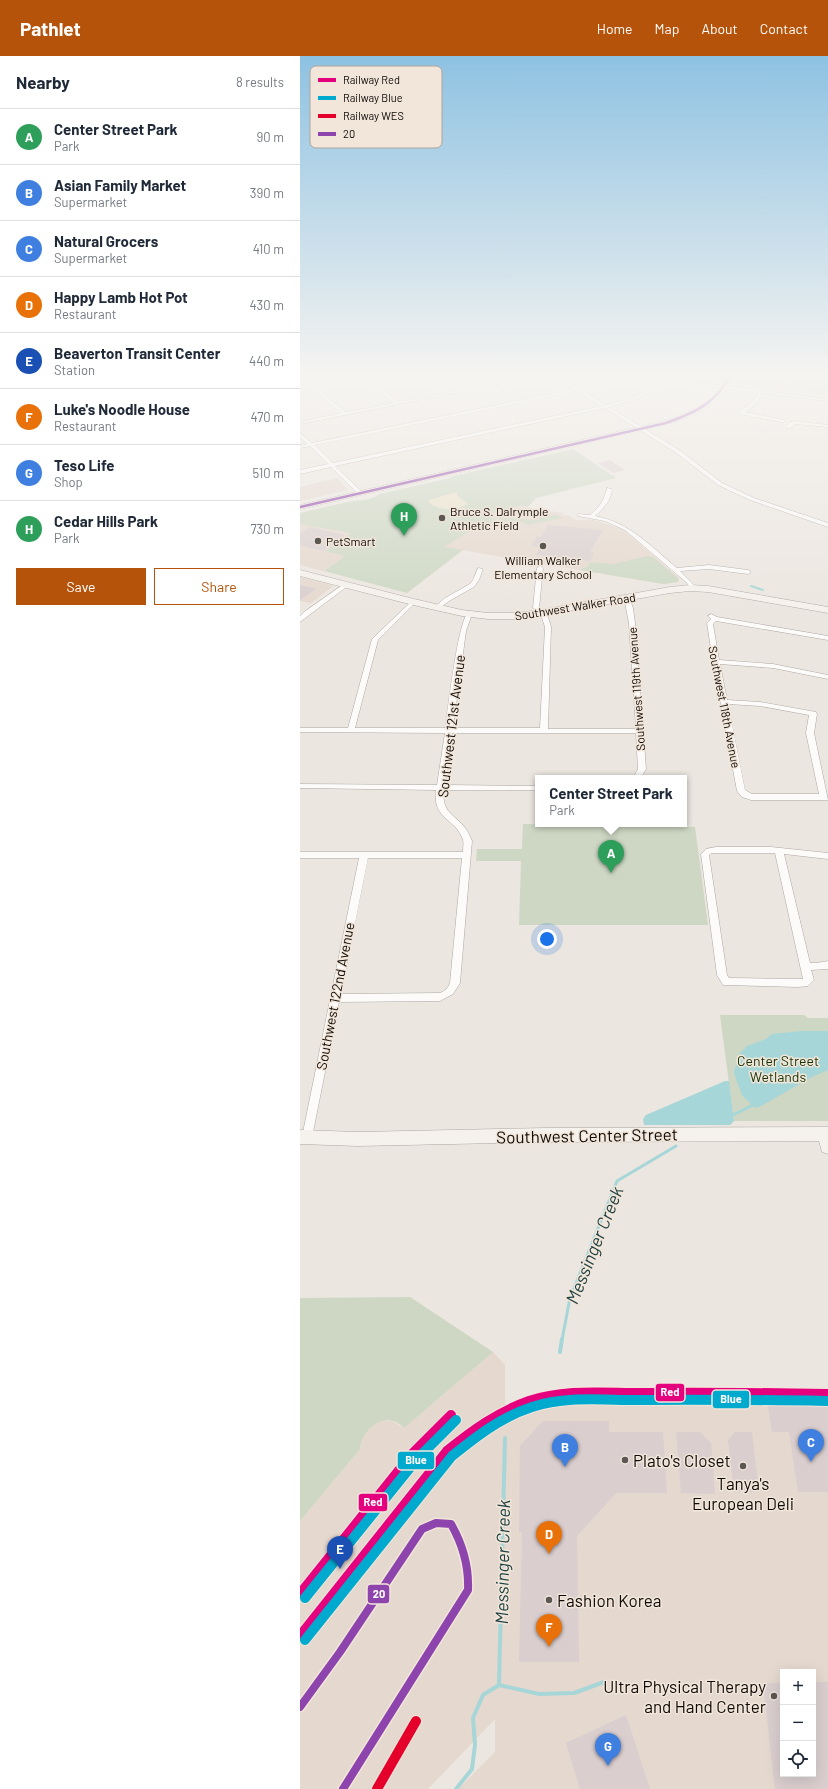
<!DOCTYPE html>
<meta charset="utf-8">
<style>
body{margin:0;font-family:Barlow,sans-serif;background:#f2f2f3;color:#1f2937}
.controls{position:absolute;right:12px;bottom:12px;display:grid;overflow:hidden;border-radius:0px;box-shadow:0 4px 16px #0002}
.controls button{width:36px;height:36px;display:grid;place-items:center;padding:0;border:0;border-bottom:1px solid #e0e1e3;background:#fff;color:#1f2937;font:20px sans-serif}
.you{position:absolute;left:247px;top:883px;width:14px;height:14px;margin:-10px;border:3px solid #fff;border-radius:50%;background:#1a73e8;box-shadow:0 0 0 6px #1a73e833}
.badge{display:grid;place-items:center;width:26px;height:26px;border-radius:50%;background:#b45309;color:#fff;font-size:13px;font-weight:700}
.pin{position:absolute;translate:-50% -33px;filter:drop-shadow(0 1px 2px #0008)}
.pin::after{content:'';position:absolute;top:21px;width:14px;height:12px;background:inherit;clip-path:polygon(0 0,100% 0,50% 100%)}
.popup{position:absolute;left:235px;top:719px;width:152px;height:52px;box-sizing:border-box;display:grid;place-content:center;border-radius:0px;background:#fff;filter:drop-shadow(0 1px 3px #0005);font-size:13px;white-space:nowrap;color:#747a83}
.popup b{font-size:15px;color:#1f2937}
.popup::after{content:'';position:absolute;left:50%;top:100%;margin-left:-8px;border:8px solid transparent;border-top-color:#fff}
.list{margin:0;padding:0;list-style:none}
h2{display:flex;justify-content:space-between;align-items:center;height:52px;margin:0;padding:0 16px;font-size:17px}
h2 small{font-size:13px;font-weight:400;color:#747a83}
.list li{display:grid;grid-template-columns:26px 1fr auto;gap:12px;align-items:center;box-sizing:border-box;height:56px;padding:0 16px;border-top:1px solid #e0e1e3}
.list b{display:block;font-size:15px;white-space:nowrap}
.list p{margin:0;font-size:13px;white-space:nowrap;color:#747a83}
.list em{font-size:13px;font-style:normal;color:#747a83}
.actions{display:flex;gap:8px;padding:12px 16px}
.actions a{flex:1;padding:9px 0;border:1px solid #b45309;border-radius:0px;text-align:center;font-size:14px;color:#b45309}
.actions .main{background:#b45309;color:#fff}
.icon{flex:none;width:22px;height:22px;fill:none;stroke:currentColor;stroke-width:2;stroke-linecap:round;stroke-linejoin:round}
.map{position:relative;flex:none;width:528px;height:1733px;overflow:hidden}
header{display:flex;align-items:center;gap:24px;box-sizing:border-box;height:56px;padding:0 20px;background:#b45309;color:#fff}
header strong{font-size:19px}
nav{display:flex;gap:22px;margin-inline-start:auto;font-size:14px}
main{display:flex}
aside{flex:1;background:#fff}
.map>svg:first-child{display:block}
.built{fill:#e5d8ce;fill-rule:evenodd}
.green{fill:#cdd7c3}
.sand{fill:#eae2cb}
.water{fill:#a7d6d8}
.lines{fill:none;stroke-linecap:round;stroke-linejoin:round}
.stream-far2{stroke:#a7d6d8;stroke-width:2}
.stream-far1{stroke:#a7d6d8;stroke-width:3}
.stream{stroke:#a7d6d8;stroke-width:4}
.building{fill:#dacecf}
.street-casing{stroke:#aca7a3;stroke-width:1}
.secondary-casing{stroke:#aca7a3;stroke-width:1}
.street{fill:#fcfbfa;fill-rule:evenodd}
.secondary{fill:#f5f1ed;fill-rule:evenodd}
.bus-1-far1-casing{stroke:#f2e6da;stroke-width:4}
.bus-1-casing{stroke:#f2e6da;stroke-width:11}
.bus-1-far1{stroke:#8e44ad;stroke-width:2.5}
.bus-1{stroke:#8e44ad;stroke-width:8}
.rail-1-casing{stroke:#f2e6da;stroke-width:12}
.rail-2-casing{stroke:#f2e6da;stroke-width:12}
.rail-3-casing{stroke:#f2e6da;stroke-width:12}
.rail-1{stroke:#e5007d;stroke-width:10}
.rail-2{stroke:#00a9ce;stroke-width:10}
.rail-3{stroke:#e4002b;stroke-width:10}
.poi-dot{fill:#5c5753;stroke:#f2e6da;stroke-width:1.5}
.labels{text-anchor:middle;dominant-baseline:central;stroke-width:3;stroke-linejoin:round;paint-order:stroke}
.far-poi-label{font-size:12px;fill:#0e0a07;stroke:#f2e6da;text-anchor:start}
.far-street-label{font-size:12px;fill:#0e0a07;stroke:#f2e6da}
.street-label{font-size:14px;fill:#0e0a07;stroke:#f2e6da}
.park-label{font-size:14px;fill:#143305;stroke:#f2e6da}
.near-street-label{font-size:17px;fill:#0e0a07;stroke:#f2e6da}
.near-poi-label{font-size:17px;fill:#0e0a07;stroke:#f2e6da;text-anchor:start}
.near-water-label{font-size:18px;font-style:italic;fill:#1c3f41;stroke:#f2e6da}
.key{fill:#f2e6da;stroke:#aea49b;stroke-width:1}
.key-label{font-size:11px;fill:#0e0a07}
.line-badge{stroke:#f2e6da;stroke-width:1.5}
.badge-label{font-size:11px;text-anchor:middle;font-weight:bold;fill:#fff}
</style>
<header>
<strong>Pathlet</strong>
<nav><a>Home</a><a>Map</a><a>About</a><a>Contact</a></nav>
</header>
<main>
<aside>
<h2>Nearby<small>8 results</small></h2>
<ul class="list">
<li><span class="badge" style="background:#2e9e5b">A</span><div><b>Center Street Park</b><p>Park</p></div><em>90 m</em></li>
<li><span class="badge" style="background:#3f7fe0">B</span><div><b>Asian Family Market</b><p>Supermarket</p></div><em>390 m</em></li>
<li><span class="badge" style="background:#3f7fe0">C</span><div><b>Natural Grocers</b><p>Supermarket</p></div><em>410 m</em></li>
<li><span class="badge" style="background:#e8710a">D</span><div><b>Happy Lamb Hot Pot</b><p>Restaurant</p></div><em>430 m</em></li>
<li><span class="badge" style="background:#1a4fb4">E</span><div><b>Beaverton Transit Center</b><p>Station</p></div><em>440 m</em></li>
<li><span class="badge" style="background:#e8710a">F</span><div><b>Luke's Noodle House</b><p>Restaurant</p></div><em>470 m</em></li>
<li><span class="badge" style="background:#3f7fe0">G</span><div><b>Teso Life</b><p>Shop</p></div><em>510 m</em></li>
<li><span class="badge" style="background:#2e9e5b">H</span><div><b>Cedar Hills Park</b><p>Park</p></div><em>730 m</em></li>
</ul>
<div class="actions"><a class="main">Save</a><a>Share</a></div>
</aside>
<div class="map">
<svg width="528" height="1733" viewBox="0 0 528 1733">
<rect width="100%" height="100%" fill="#ece6e0"/>
<path class="built" d="M441 317 528 318V340L436 329 435 328Z
M37 422 48 434 0 445V431Z
M220 450 263 457 262 459 270 460 276 464H294L319 472 326 476 379 522V524L364 528 143 491 169 476 200 468 190 458Z
M0 467 55 476 26 495 46 500 23 515 0 509Z
M0 521 31 529 32 531 11 547 0 545Z
M193 1296 205 1309V1361L226 1350 256 1343 528 1342V1733H158L195 1696V1663L128 1733H0V1465L60 1393 63 1379 72 1369 82 1365H92L104 1372ZM483 1616H513V1718H483Z"/>
<path class="green" d="M318 317H424L419 326 417 327 362 321 359 325 316 320Z
M461 317H528V338L487 332 492 322 514 325 507 322 489 320 487 322H458Z
M445 322 482 326 477 334 440 329Z
M273 393 316 422 236 442 228 451 220 450 190 458 201 468 169 476 144 491 163 494 107 537 24 515 45 500 25 495 51 477 0 468V457L52 445C62 444 71 444 80 438L151 422 150 421Z
M258 459 262 462 229 469 218 465 203 466 197 461 238 464 241 460Z
M348 500 353 501 379 523 378 526 364 528 280 514 288 510 290 506 313 508Z
M223 768 395 771 408 869H219L221 805H176L177 793H222Z
M420 959H504L508 962H528V1065H434Z
M110 1241 193 1296 104 1372C86 1353 62 1372 60 1393L0 1465V1242Z"/>
<path class="sand" d="M153 437H158L157 439 168 448C157 454 139 456 129 446V444Z"/>
<path class="water" d="M501 975H528V1014L512 1021 461 1050 457 1052 453 1050 442 1039 436 1023 434 1016 439 998 447 990 466 983 472 978Z
M425 1025H429L434 1065 430 1069H344L343 1063 346 1059Z"/>
<g class="lines">
<path class="stream-far2" d="M451 530 463 534"/>
<path class="stream-far1" d="M431 1060 455 1048
M262 1284 270 1242 317 1125 376 1090"/>
<path class="stream" d="M260 1296 262 1283
M199 1629 205 1382
M156 1733 172 1713 175 1689 173 1662 183 1639 199 1629 239 1638 274 1637 304 1626"/>
</g>
<path class="building" d="M310 404 325 414 313 417 298 407Z
M248 469 303 474 290 496 294 497 290 505 236 499 240 491 231 490 237 480 241 481Z
M10 471 45 479 23 495 0 489V478Z
M0 529 16 533 0 544Z
M468 1350H528V1436H498L489 1376H472Z
M243 1365H309V1376H363L367 1437H316L277 1480 279 1606H219L222 1476H219L220 1390Z
M376 1376H400L411 1387 415 1438 381 1437Z
M435 1376H452L459 1436H434L428 1384Z
M513 1626H528V1733H475L463 1627H483V1718H513Z
M326 1659 350 1733H280L266 1687Z"/>
<g class="lines">
<g class="street-casing">
<path id="street" d="M11 317H15C17 336 33 345 46 356L94 347 71 329 65 317H69L75 327 98 346 146 337 120 317H125L150 336 243 317H253L278 332 303 324 310 317H315L307 326 282 334 306 349 337 340 367 323 528 343V345L463 337 457 347 445 356 484 364V366H482L439 358V356L453 345 459 337 368 325 340 342 309 351 379 394 422 427 454 442 528 467V471L450 444 418 429 375 396 305 352 35 410 63 437 58 438 31 411 0 418V414L28 408 10 390 0 392V390L7 388 0 381V377L12 387 274 333 249 318 0 368V366L41 357C28 346 13 336 11 317ZM277 335 301 350 33 407 15 389Z
M494 365 528 369V371L495 368 490 372H486L488 367Z
M307 432 312 433C311 445 304 452 295 460 331 467 350 490 377 512L409 509 448 514 451 516 448 518 409 513 380 515 397 532 392 533 386 526 325 474 305 465 278 460V458L290 459C301 449 303 446 307 432Z
M240 510 243 512 239 552 248 561 251 571 248 673H336L329 567 324 542 329 541 333 552 335 567 346 713 341 722H333L338 713 336 677H152L145 729 238 730V734H144C141 757 155 758 166 773 169 777 170 781 172 785L160 927 153 938 140 945 39 946 12 1081 11 1084 7 1086 3 1084 2 1081 59 802H0V796H163C163 792 164 787 163 784 156 762 132 764 136 734L0 732V728L137 729 145 677 0 676V672H48L72 583 113 544 116 546 78 584 55 672H145C148 656 158 561 169 556L172 558 166 575 153 672H240L245 571 242 562 233 552 237 512ZM68 802H162L150 927C148 932 145 935 140 937L41 938Z
M178 512 183 513 179 524 174 531 149 545 140 552H136L135 551 145 542 170 528 173 524Z
M44 528 49 529 0 566V560L4 556Z
M411 558 417 561 528 580V584L416 565 413 568 419 604 473 608 528 619V623L473 612 420 608 427 644 460 646 516 656 517 658 514 677 528 744H451L442 741 437 735 413 606 407 567 411 563 408 560ZM428 648 460 650 509 659 506 677 519 738H452L445 734Z
M416 791H471L528 797V803L484 798 510 907H517L528 905V913L511 914 514 924 508 930 498 931 423 929 417 919 401 798 406 793ZM411 797H475L503 923 429 922 427 919 409 799Z"/>
</g>
<g class="secondary-casing">
<path id="secondary" d="M429 317H435C420 348 400 358 368 368L0 453V449L364 365C394 355 415 347 429 317Z
M0 514 114 543 162 554 188 557H216L240 554 370 531 390 529 408 530 528 551V557L408 536 390 535 370 537 240 560 216 563H188L162 560 113 549 0 520Z
M525 1071H528V1098L522 1096 519 1085 246 1086 58 1090 0 1088V1074L58 1076 246 1072Z"/>
</g>
<use href="#street" class="street"/>
<use href="#secondary" class="secondary"/>
<g class="bus-1-far1-casing">
<path id="bus-1-far1" d="M0 451 366 367C397 356 416 347 432 317"/>
</g>
<g class="bus-1-casing">
<path id="bus-1" d="M0 1651 40 1596 122 1473 136 1467 151 1468C163 1489 169 1510 168 1534L43 1733"/>
</g>
<use href="#bus-1-far1" class="bus-1-far1"/>
<use href="#bus-1" class="bus-1"/>
<g class="rail-1-casing">
<path id="rail-1" d="M0 1538 112 1398 151 1359
M0 1580 147 1395C173 1374 198 1356 229 1345 265 1333 303 1337 340 1337 403 1336 465 1337 528 1338"/>
</g>
<g class="rail-2-casing">
<path id="rail-2" d="M5 1542 117 1403 156 1364
M5 1584 152 1400C177 1380 201 1361 232 1351 265 1340 302 1344 337 1344 401 1343 464 1344 528 1345"/>
</g>
<g class="rail-3-casing">
<path id="rail-3" d="M77 1733 116 1665"/>
</g>
<use href="#rail-1" class="rail-1"/>
<use href="#rail-2" class="rail-2"/>
<use href="#rail-3" class="rail-3"/>
</g>
<linearGradient id="sky" x2="0" y2="1"><stop stop-color="#8ec2e2"/><stop offset="0.57" stop-color="#f6f4f1"/><stop offset="1" stop-color="#f6f4f1" stop-opacity="0"/></linearGradient>
<rect width="528" height="560" fill="url(#sky)"/>
<g class="poi-dot">
<circle cx="142" cy="462" r="4"/>
<circle cx="18" cy="485" r="4"/>
<circle cx="243" cy="490" r="4"/>
<circle cx="325" cy="1404" r="4"/>
<circle cx="443" cy="1410" r="4"/>
<circle cx="249" cy="1544" r="4"/>
<circle cx="474" cy="1640" r="4"/>
</g>
<g class="labels">
<g class="far-poi-label">
<text x="150" y="455">Bruce S. DaIrymple<tspan x="150" dy="14">Athletic Field</tspan></text>
<text x="26" y="485">PetSmart</text>
<text x="243" y="504" text-anchor="middle">William Walker<tspan x="243" dy="14">Elementary School</tspan></text>
</g>
<g class="far-street-label">
<text transform="translate(275 550) rotate(-9)">Southwest Walker Road</text>
<text transform="translate(336 633) rotate(-94)">Southwest 119th Avenue</text>
<text transform="translate(425 651) rotate(79)">Southwest 118th Avenue</text>
</g>
<g class="street-label">
<text transform="translate(151 670) rotate(-83)">Southwest 121st Avenue</text>
<text transform="translate(35 940) rotate(-79)">Southwest 122nd Avenue</text>
</g>
<g class="park-label">
<text x="478" y="1004">Center Street<tspan x="478" dy="16">Wetlands</tspan></text>
</g>
<g class="near-street-label">
<text transform="translate(287 1079) rotate(-1)">Southwest Center Street</text>
</g>
<g class="near-poi-label">
<text x="333" y="1404">Plato's Closet</text>
<text x="443" y="1427" text-anchor="middle">Tanya's<tspan x="443" dy="20">European Deli</tspan></text>
<text x="257" y="1544">Fashion Korea</text>
<text x="466" y="1630" text-anchor="end">Ultra Physical Therapy<tspan x="466" dy="20">and Hand Center</tspan></text>
</g>
<g class="near-water-label">
<text transform="translate(294 1189) rotate(-68)">Messinger Creek</text>
<text transform="translate(202 1506) rotate(-89)">Messinger Creek</text>
</g>
</g>
<rect x="10" y="10" width="132" height="82" rx="6" class="key"/>
<rect x="18" y="22" width="18" height="4" fill="#e5007d"/>
<rect x="18" y="40" width="18" height="4" fill="#00a9ce"/>
<rect x="18" y="58" width="18" height="4" fill="#e4002b"/>
<rect x="18" y="76" width="18" height="4" fill="#8e44ad"/>
<g class="key-label">
<text x="43" y="28">Railway Red</text>
<text x="43" y="46">Railway Blue</text>
<text x="43" y="64">Railway WES</text>
<text x="43" y="82">20</text>
</g>
<g class="line-badge">
<rect x="355" y="1327" width="30" height="19" rx="4" fill="#e5007d"/>
<rect x="412" y="1334" width="38" height="19" rx="4" fill="#00a9ce"/>
<rect x="97" y="1395" width="38" height="19" rx="4" fill="#00a9ce"/>
<rect x="58" y="1437" width="30" height="19" rx="4" fill="#e5007d"/>
<rect x="67" y="1528" width="23" height="20" rx="4" fill="#8e44ad"/>
</g>
<g class="badge-label">
<text x="370" y="1340">Red</text>
<text x="431" y="1347">Blue</text>
<text x="116" y="1408">Blue</text>
<text x="73" y="1450">Red</text>
<text x="79" y="1542">20</text>
</g>
</svg>
<div class="controls">
<button>+</button>
<button>−</button>
<button><svg class="icon" aria-label="locate" viewBox="0 0 24 24"><circle cx="12" cy="12" r="6"/><path d="M12 2v4M12 18v4M2 12h4M18 12h4"/></svg></button>
</div>
<div class="you"></div>
<div class="pin badge" style="left:311px;top:817px;background:#2e9e5b">A</div>
<div class="popup"><b>Center Street Park</b>Park</div>
<div class="pin badge" style="left:265px;top:1411px;background:#3f7fe0">B</div>
<div class="pin badge" style="left:511px;top:1406px;background:#3f7fe0">C</div>
<div class="pin badge" style="left:249px;top:1498px;background:#e8710a">D</div>
<div class="pin badge" style="left:40px;top:1513px;background:#1a4fb4">E</div>
<div class="pin badge" style="left:249px;top:1591px;background:#e8710a">F</div>
<div class="pin badge" style="left:308px;top:1710px;background:#3f7fe0">G</div>
<div class="pin badge" style="left:104px;top:480px;background:#2e9e5b">H</div>
</div>
</main>
